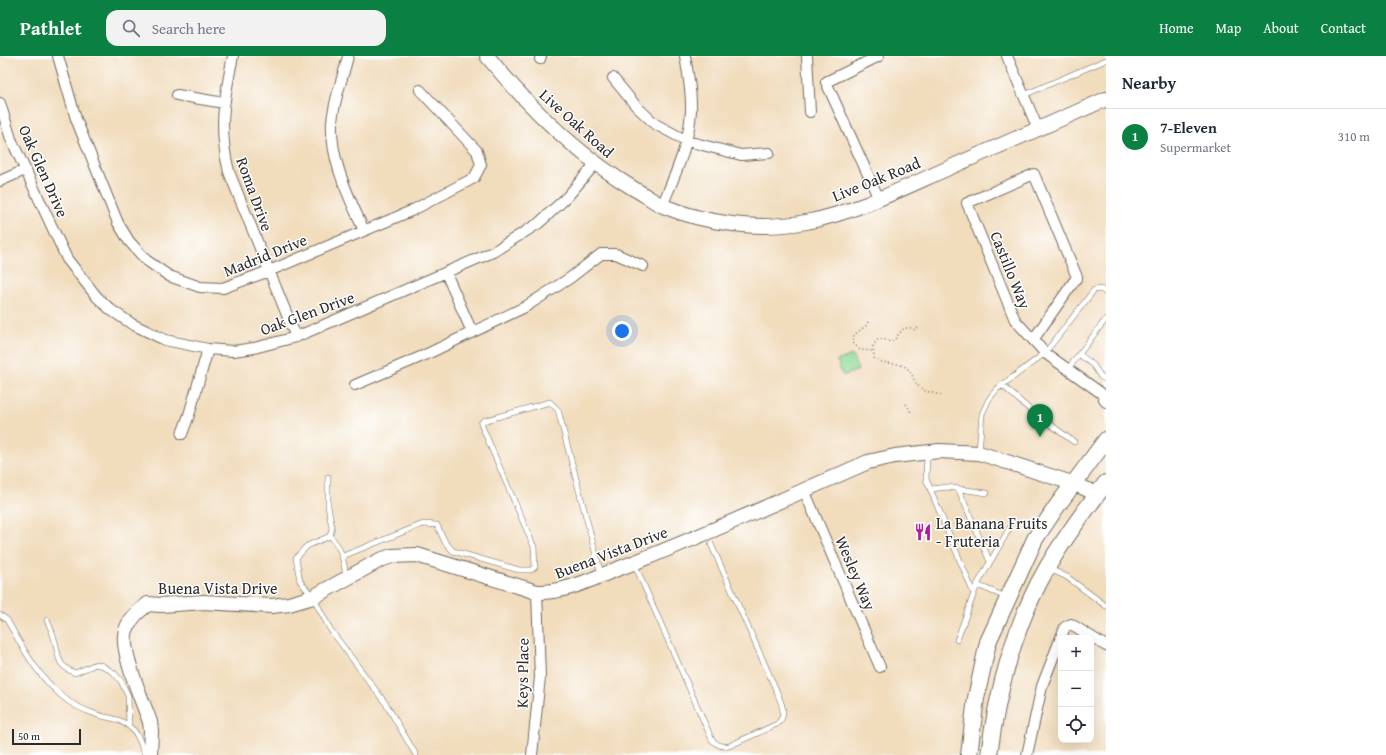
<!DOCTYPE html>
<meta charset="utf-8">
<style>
body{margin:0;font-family:"Gentium Book Plus",serif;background:#f2f2f3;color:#1f2937}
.controls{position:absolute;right:12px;bottom:12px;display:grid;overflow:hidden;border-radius:8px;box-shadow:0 4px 16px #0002}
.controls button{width:36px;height:36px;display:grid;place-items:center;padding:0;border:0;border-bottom:1px solid #e0e1e3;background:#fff;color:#1f2937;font:20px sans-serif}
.scale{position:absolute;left:12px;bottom:10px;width:69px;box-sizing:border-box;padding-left:4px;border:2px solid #2b2b2b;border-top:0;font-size:11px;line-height:14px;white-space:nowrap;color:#2b2b2b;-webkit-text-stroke:3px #fff;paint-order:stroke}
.you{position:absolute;left:622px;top:275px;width:14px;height:14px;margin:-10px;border:3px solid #fff;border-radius:50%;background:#1a73e8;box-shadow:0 0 0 6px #1a73e833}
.badge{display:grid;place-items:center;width:26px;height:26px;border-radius:50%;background:#0b8043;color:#fff;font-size:13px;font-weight:700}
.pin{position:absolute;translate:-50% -33px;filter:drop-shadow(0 1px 2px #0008)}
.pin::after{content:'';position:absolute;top:21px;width:14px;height:12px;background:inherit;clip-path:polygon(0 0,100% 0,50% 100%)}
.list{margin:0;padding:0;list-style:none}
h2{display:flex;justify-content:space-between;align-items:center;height:52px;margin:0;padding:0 16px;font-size:17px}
h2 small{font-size:13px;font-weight:400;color:#747a83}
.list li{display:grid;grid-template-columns:26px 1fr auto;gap:12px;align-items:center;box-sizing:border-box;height:56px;padding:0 16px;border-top:1px solid #e0e1e3}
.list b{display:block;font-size:15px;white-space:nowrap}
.list p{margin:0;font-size:13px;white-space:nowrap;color:#747a83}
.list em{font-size:13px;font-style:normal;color:#747a83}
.icon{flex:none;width:22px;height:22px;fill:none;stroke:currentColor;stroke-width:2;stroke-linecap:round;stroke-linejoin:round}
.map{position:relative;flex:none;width:1106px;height:699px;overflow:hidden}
header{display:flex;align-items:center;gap:24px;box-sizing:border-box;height:56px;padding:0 20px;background:#0b8043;color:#fff}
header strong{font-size:19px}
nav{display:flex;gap:22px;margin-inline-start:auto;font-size:14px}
.search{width:280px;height:36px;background:#f2f2f3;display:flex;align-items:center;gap:10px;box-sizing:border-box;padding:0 14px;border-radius:12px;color:#747a83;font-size:15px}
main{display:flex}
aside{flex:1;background:#fff}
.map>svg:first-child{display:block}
.green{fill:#8ed996;stroke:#5c8260}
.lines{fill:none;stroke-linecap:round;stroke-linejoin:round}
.lane-casing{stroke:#70695e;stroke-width:6}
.street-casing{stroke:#70695e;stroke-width:12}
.secondary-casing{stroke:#70695e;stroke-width:16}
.primary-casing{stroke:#70695e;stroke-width:18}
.path{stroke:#70695e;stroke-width:1.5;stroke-dasharray:1 3;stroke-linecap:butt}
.lane{stroke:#fff;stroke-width:5}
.street{stroke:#fff;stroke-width:10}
.secondary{stroke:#fff;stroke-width:14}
.primary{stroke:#fff;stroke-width:16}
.labels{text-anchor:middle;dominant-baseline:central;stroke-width:3;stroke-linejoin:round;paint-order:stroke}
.street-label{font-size:16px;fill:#2b2b2b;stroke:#fff}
.poi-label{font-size:16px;fill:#2b2b2b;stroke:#fff;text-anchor:start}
</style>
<header>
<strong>Pathlet</strong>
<div class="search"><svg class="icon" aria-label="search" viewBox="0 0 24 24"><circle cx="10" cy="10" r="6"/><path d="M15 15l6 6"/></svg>Search here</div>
<nav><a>Home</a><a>Map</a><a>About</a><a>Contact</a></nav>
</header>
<main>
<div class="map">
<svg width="1106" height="699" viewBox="0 0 1106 699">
<rect width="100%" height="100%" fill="#fff"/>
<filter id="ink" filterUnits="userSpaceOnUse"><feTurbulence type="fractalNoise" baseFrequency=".025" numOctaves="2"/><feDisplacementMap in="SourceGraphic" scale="8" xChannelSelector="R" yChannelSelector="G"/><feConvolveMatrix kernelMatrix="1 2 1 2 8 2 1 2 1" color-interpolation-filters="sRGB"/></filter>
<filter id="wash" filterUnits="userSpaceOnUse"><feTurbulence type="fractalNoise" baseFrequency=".012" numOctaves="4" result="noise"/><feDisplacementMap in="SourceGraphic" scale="16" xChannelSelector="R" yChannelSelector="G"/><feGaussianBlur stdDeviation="0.9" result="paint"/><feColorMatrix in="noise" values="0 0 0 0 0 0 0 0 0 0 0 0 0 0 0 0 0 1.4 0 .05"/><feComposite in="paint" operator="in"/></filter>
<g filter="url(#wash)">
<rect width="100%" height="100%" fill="#f1dcbc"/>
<path class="green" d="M852 299 858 314 843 320 837 305Z"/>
</g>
<g filter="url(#ink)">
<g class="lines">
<g class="lane-casing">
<path id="lane" d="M1024 39 1106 4
M1079 298 1093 309 1101 321 1106 324
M1067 314 1106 263
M1002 329 1028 352 1074 386
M979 396 982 358 989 343 997 333 1045 297 1094 234 1101 233 1106 237
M927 398 926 423 974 538
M328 421V450L332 472 330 480
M958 432 990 506
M931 433 947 431 987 437
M343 500 423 468 437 469 445 486 453 495 519 514H531L535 511 534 491 481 368 483 365 550 346 558 354 601 518
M634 507 712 684C717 689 721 691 729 690L777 668C788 659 781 647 777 636L711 488
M1048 512 1067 521 1106 550
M346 522C344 506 342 492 330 480L307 490 296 502 300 525 313 541 330 573 386 648 416 699
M977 529 1009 473
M0 559 7 564C24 594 36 618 63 641 72 649 86 655 98 659 110 663 121 662 131 672 139 678 141 690 145 699
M47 564C49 570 53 576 54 582 60 600 55 609 75 617L96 608 103 610 114 617 121 625 128 640 129 670
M957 584 977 529 1006 541"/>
</g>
<g class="street-casing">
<path id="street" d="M58 0 76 63 118 167 129 185 146 204 169 220 200 231 223 232 269 215 411 155 474 122 481 109 477 95 420 34
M233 0C224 44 218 71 229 116L296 281
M348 0C343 22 334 43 332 66 330 105 349 140 364 175
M807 0 810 56
M879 0 826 26 879 143
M1007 0 1038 73
M540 3 541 0
M613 22 636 50 655 68 687 85 741 99 769 97
M177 39 224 47
M0 47 11 83 67 203 97 241 111 254 132 268 165 284 208 293 233 295 254 292 296 281 493 196 539 167 567 141 596 107
M0 125 25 114
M662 150C675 119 689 89 691 55 692 37 688 18 685 0
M446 217 472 276
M1033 284 1077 221 1034 118 967 147 1015 264 1045 297 1101 337 1106 346
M355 329 425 299 525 251 570 222 601 198H616L643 210
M182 378 189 359 208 293
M804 434 880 611
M532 699 540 621 537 536
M1027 699 1042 630 1065 571 1071 568 1106 590"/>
</g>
<g class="secondary-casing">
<path id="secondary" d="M487 0C528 50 580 101 636 134 645 139 654 146 663 150 707 168 759 175 806 166 857 156 903 132 951 111 1003 88 1055 66 1106 43
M150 699 151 675 150 666C143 646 119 593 126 574 130 562 139 555 148 548L161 549 203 546 272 550 289 548 313 541 380 504 392 500 417 499 537 536C567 537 593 522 620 512 704 480 786 442 868 406L895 400 939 395 979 397 1075 428 1097 438"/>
</g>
<g class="primary-casing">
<path id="primary" d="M969 699 976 642 988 586 1035 483 1057 450 1106 384
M989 699C997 636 1015 567 1047 512 1064 482 1085 454 1106 427"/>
</g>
<path class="path" d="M868 266 867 269 854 279 853 287 860 294 872 295
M918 272 915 274 911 272H904L894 284 890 286 883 283 877 284 873 290 874 302C883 309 894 306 904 310 913 315 913 326 920 332 926 336 934 337 941 339
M906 348 910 354 911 358"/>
<use href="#lane" class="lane"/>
<use href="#street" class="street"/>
<use href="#secondary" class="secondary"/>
<use href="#primary" class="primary"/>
</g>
</g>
<defs>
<g id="restaurant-bare" transform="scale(1.38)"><path d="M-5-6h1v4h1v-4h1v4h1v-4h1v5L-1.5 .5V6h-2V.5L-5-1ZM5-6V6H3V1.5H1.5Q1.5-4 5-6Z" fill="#b5179e" stroke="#fff" stroke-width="2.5" paint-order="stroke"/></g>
</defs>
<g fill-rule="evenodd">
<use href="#restaurant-bare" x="923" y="476"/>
</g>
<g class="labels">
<g class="street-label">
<text transform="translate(577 67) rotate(42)">Live Oak Road</text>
<text transform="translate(44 115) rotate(66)">Oak Glen Drive</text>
<text transform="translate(876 123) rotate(-22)">Live Oak Road</text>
<text transform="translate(255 138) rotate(70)">Roma Drive</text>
<text transform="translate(265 199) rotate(-22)">Madrid Drive</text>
<text transform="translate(1011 214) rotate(68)">Castillo Way</text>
<text transform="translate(307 257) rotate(-20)">Oak Glen Drive</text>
<text transform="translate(611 496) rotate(-21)">Buena Vista Drive</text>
<text transform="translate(856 517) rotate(67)">Wesley Way</text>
<text x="218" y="532">Buena Vista Drive</text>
<text transform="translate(522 617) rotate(-89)">Keys Place</text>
</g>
<g class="poi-label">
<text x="936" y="467">La Banana Fruits<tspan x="936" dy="18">- Fruteria</tspan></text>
</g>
</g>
</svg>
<div class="controls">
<button>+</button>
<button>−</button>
<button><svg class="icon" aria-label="locate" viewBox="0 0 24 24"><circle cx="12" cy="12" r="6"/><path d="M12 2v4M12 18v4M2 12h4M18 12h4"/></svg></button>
</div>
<div class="scale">50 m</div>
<div class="you"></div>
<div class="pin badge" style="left:1040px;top:381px">1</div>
</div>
<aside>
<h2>Nearby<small></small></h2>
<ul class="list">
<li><span class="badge">1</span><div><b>7-Eleven</b><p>Supermarket</p></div><em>310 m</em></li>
</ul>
</aside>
</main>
